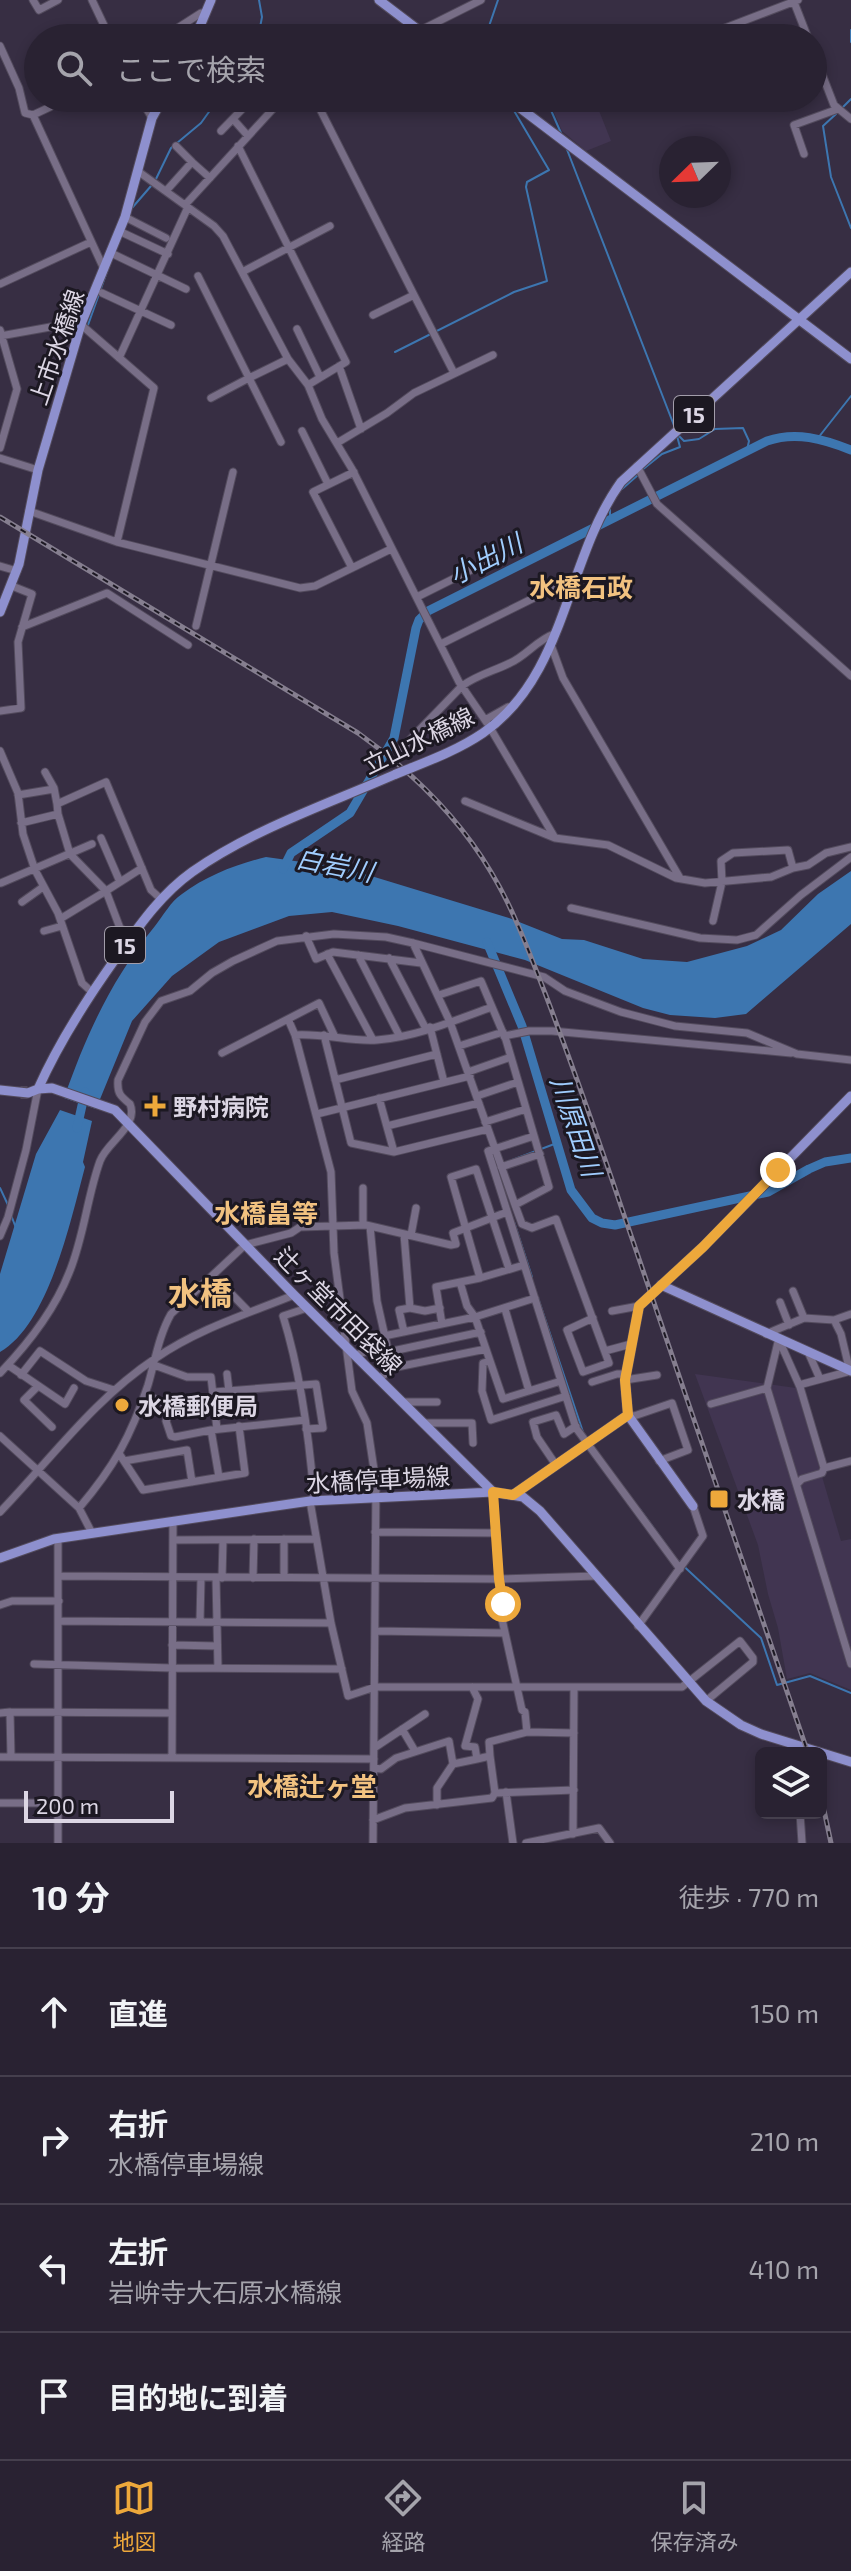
<!DOCTYPE html>
<html lang="ja">
<meta charset="utf-8">
<style>
body{margin:0;font-family:"Exo 2","Noto Sans JP",sans-serif;background:#352f3e;color:#f1f3f6}
.controls{position:absolute;right:24px;bottom:24px;display:grid;overflow:hidden;border-radius:12px;box-shadow:0 4px 12px #0003}
.controls button{width:72px;height:72px;display:grid;place-items:center;padding:0;border:0;border-bottom:2px solid #453f4d;background:#292232;color:#f1f3f6;font:40px sans-serif}
.compass{position:absolute;left:659px;top:136px;width:72px;height:72px;border-radius:50%;background:#292232;box-shadow:0 4px 12px #0003;rotate:247deg}
.scale{position:absolute;left:24px;bottom:20px;width:150px;box-sizing:border-box;padding-left:8px;border:4px solid #dcd6e4;border-top:0;font-size:22px;line-height:28px;white-space:nowrap;color:#dcd6e4;-webkit-text-stroke:6px #1c1822;paint-order:stroke}
.stop{position:absolute;width:24px;height:24px;margin:-18px;border:6px solid #eda83b;border-radius:50%;background:#fff}
.stop.end{background:#eda83b;border-color:#fff;box-shadow:0 2px 8px #0008}
.list{margin:0;padding:0;list-style:none}
h2{display:flex;justify-content:space-between;align-items:center;height:104px;margin:0;padding:0 32px;font-size:34px}
h2 small{font-size:26px;font-weight:400;color:#a5a4ac}
.list li{display:grid;grid-template-columns:52px 1fr auto;gap:24px;align-items:center;box-sizing:border-box;height:128px;padding:0 32px;border-top:2px solid #453f4d}
.list b{display:block;font-size:30px;white-space:nowrap}
.list p{margin:0;font-size:26px;white-space:nowrap;color:#a5a4ac}
.list em{font-size:26px;font-style:normal;color:#a5a4ac}
.icon{flex:none;width:44px;height:44px;fill:none;stroke:currentColor;stroke-width:2;stroke-linecap:round;stroke-linejoin:round}
.map{position:relative;flex:none;width:851px;height:1843px;overflow:hidden}
.search{position:absolute;background:#292232;box-shadow:0 4px 12px #0003;left:24px;right:24px;top:24px;height:88px;display:flex;align-items:center;gap:20px;box-sizing:border-box;padding:0 28px;border-radius:44px;color:#a5a4ac;font-size:30px}
.sheet{height:616px;background:#292232}
nav{display:flex;justify-content:space-around;align-items:center;box-sizing:border-box;height:112px;border-top:2px solid #453f4d;background:#292232;font-size:22px;color:#a5a4ac}
nav a{display:grid;justify-items:center;gap:4px}
nav .on{color:#eda83b}
.map>svg:first-child{display:block}
.built{fill:#413551}
.water{fill:#3d76b0}
.lines{fill:none;stroke-linecap:round;stroke-linejoin:round}
.stream{stroke:#3d76b0;stroke-width:2}
.river{stroke:#3d76b0;stroke-width:9}
.minor-tunnel{stroke:#50475b;stroke-width:7;stroke-dasharray:7 3.5;stroke-linecap:butt}
.minor-casing{stroke:#534b5d;stroke-width:9}
.major-casing{stroke:#534b5d;stroke-width:11}
.minor{stroke:#786e87;stroke-width:7}
.major{stroke:#8e90ce;stroke-width:9}
.rail-casing{stroke:#857e8f;stroke-width:5}
.rail{stroke:#1c1822;stroke-width:2;stroke-dasharray:6;stroke-linecap:butt}
.major-bridge-casing{stroke:#534b5d;stroke-width:11;stroke-linecap:butt}
.major-bridge{stroke:#8e90ce;stroke-width:9}
.route{stroke:#eda83b;stroke-width:10}
.poi-dot{fill:#eda83b;stroke:#1c1822;stroke-width:3}
.labels{text-anchor:middle;dominant-baseline:central;stroke-width:6;stroke-linejoin:round;paint-order:stroke}
.shield{fill:#1c1822;stroke:#a29daa;stroke-width:2}
.shield-label{font-size:22px;font-weight:bold;fill:#dcd6e4}
.street-label{font-size:24px;fill:#dcd6e4;stroke:#1c1822}
.poi-label{font-size:24px;font-weight:bold;fill:#dcd6e4;stroke:#1c1822;text-anchor:start}
.water-label{font-size:26px;font-style:italic;fill:#a0cdfe;stroke:#1c1822}
.neighbourhood-label{font-size:26px;font-weight:bold;fill:#f2c280;stroke:#1c1822}
.district-label{font-size:32px;font-weight:bold;fill:#f2c280;stroke:#1c1822}
</style>
<div class="map">
<svg width="851" height="1843" viewBox="0 0 851 1843">
<rect width="100%" height="100%" fill="#372e43"/>
<path class="built" d="M552 98H594L611 141 586 151 562 131 548 99Z
M695 1374 796 1388 841 1541 851 1539V1690L810 1673 787 1679 778 1628 768 1594 758 1545Z"/>
<path class="water" d="M266 857 345 868 509 918 562 939 584 940 643 959 687 962 747 946 781 930 818 894 851 871V924L746 1014 715 1018 670 1015 643 1008 525 960 398 926 332 912 289 916 219 942 172 976 132 1021 96 1109 64 1098C87 1033 111 980 155 926 163 916 171 901 182 894 206 876 237 864 266 857Z
M60 1110 92 1121 83 1162 85 1167C71 1219 49 1324 0 1352V1274L36 1154Z"/>
<g class="lines">
<path class="stream" d="M851 30V42
M258 38 262 17 259 0
M496 38V32H487L498 0
M546 99 561 133
M843 107 851 99
M836 114 823 126 831 177 851 228
M566 147 675 428
M155 181 171 148 201 123 219 98
M132 208 151 186
M88 325 109 266
M395 352 514 292 547 281 526 187 527 182 549 170 513 109
M677 434 684 441 699 439 715 429 743 428 749 441 747 450
M818 438 851 396
M642 470 662 454 680 447 677 436
M622 489 638 475
M610 519V508
M496 1166 557 1143
M0 1188 8 1205
M11 1215 16 1228
M514 1222 532 1277
M538 1298 583 1432
M639 1508 677 1560 761 1638 777 1685 810 1676 851 1693"/>
<path class="river" d="M283 869 291 853 350 813 394 738 416 628 419 620 428 611 767 441C796 431 823 439 851 450
M487 942 522 1026 571 1190 592 1218 602 1223 615 1225 768 1192 809 1169 825 1162 851 1158
M77 1128 85 1092"/>
<path class="minor-tunnel" d="M24 1099V1086"/>
<g class="minor-casing">
<path id="minor" d="M33 0 39 10 58 0
M92 0 110 38
M794 2 808 38
M162 38 201 13H206
M405 38 481 0
M699 38 798 0
M0 46 19 88 25 113 33 115 104 269
M813 51 834 105 851 119
M140 98 152 118
M523 110 529 103 543 98
M321 111 414 295 373 315
M33 115 50 107 55 98
M233 119 248 136
M221 131 253 98
M176 146 192 162
M238 146 346 362 308 385
M804 154 794 125 838 109
M139 172 214 226 223 236 288 359 308 385 322 419 352 469 459 682 487 723
M166 191 192 162 210 178
M185 205 283 98
M125 217 166 238
M119 231 168 254
M111 253 186 289
M242 272 330 226
M198 276 249 378 211 398
M0 284 91 242
M102 293 171 325
M414 295 454 373
M297 329 320 377
M0 330 17 389 0 448
M0 336 78 322 154 388 117 542
M119 358 188 207
M339 366 361 429
M302 431 328 484
M281 442 249 378 288 359
M337 443 387 413 414 393 493 355
M0 458 38 470
M637 466 657 504 851 676
M29 511 117 542 300 588 315 586 391 549
M0 566 17 571
M352 568 313 492 354 472
M417 597 495 558
M196 626 233 472
M22 627 107 593 188 645
M441 644 560 585
M551 645 563 678 680 878
M0 711 21 708 18 642 32 594 12 586
M485 720 508 707
M492 731 555 838 608 845 676 878 705 883 771 877 793 868 808 865 826 853 851 847
M401 749 462 686C477 675 494 671 510 663 526 656 537 640 554 634
M0 751 18 793 23 834 35 870 58 913 82 983 92 992
M45 772 54 788 57 804
M18 795 54 789
M465 801 555 838
M58 814 57 804 106 782 151 890 161 899
M21 823 58 814 70 854 106 891 60 919
M101 838 120 882
M1 883 92 844
M22 902 43 887
M571 908 700 938 737 940 756 935 801 895 851 857
M713 921 722 882 721 861 733 853 788 850 793 868
M44 931 62 926
M131 936 120 928 106 891 142 868
M306 936 316 959 333 952 421 963
M413 943 450 1022 515 1205 549 1187 506 1040 481 981 439 995
M327 954 373 1040
M358 955 399 1035
M389 958 426 1029
M288 1019 295 1035 331 1172 334 1253 352 1391 367 1423 376 1483 373 1843
M430 1027 444 1082
M295 1035C323 1033 351 1042 377 1040 416 1037 456 1020 492 1007
M324 1035 351 1143 394 1152 488 1129
M504 1036 529 1031H552L791 1053
M459 1046 503 1032
M222 1053 319 1003 334 1035
M468 1072 511 1057
M335 1080 437 1054
M477 1096 518 1082
M379 1098 394 1152
M317 1114 470 1076
M485 1122 526 1109
M387 1126 479 1103
M534 1136 488 1151 576 1428 680 1569
M501 1167 540 1154
M515 1205 522 1224 532 1228 556 1219 609 1363 583 1372 567 1330 593 1318
M363 1225V1188
M370 1226 377 1301 392 1368
M411 1235 416 1208
M0 1236 8 1217 26 1150 38 1089
M509 1269 476 1169 451 1177 480 1278 524 1265
M213 1275 249 1312
M460 1282 467 1306 475 1317 503 1399 561 1381
M793 1291 804 1318
M780 1302 789 1325
M307 1308 283 1316C301 1374 309 1436 314 1497L310 1501 331 1623 348 1696 375 1687H682L740 1641 753 1658V1662L706 1701
M410 1308 425 1311 440 1308
M505 1309 529 1391
M612 1311 639 1306
M834 1320 841 1334 850 1372
M442 1324 436 1287 480 1278
M404 1332 399 1310 410 1308 404 1234
M766 1334 804 1318 834 1320 851 1314
M384 1336 475 1317 535 1298
M779 1340 800 1387 824 1468
M605 1351 631 1344
M388 1352 481 1332
M809 1354 820 1379
M355 1355 386 1346
M490 1361 483 1363 482 1391 491 1420 566 1396
M8 1365 65 1404 74 1388
M154 1365 187 1377H211L217 1429
M0 1373C28 1344 54 1311 69 1273 84 1237 87 1197 100 1161 107 1142 139 1126 130 1104 120 1096 117 1093 118 1080L145 1022 161 1001 190 991 212 973 233 961 277 941 334 934 386 937 413 943 544 977 565 991 621 1012 675 1026 747 1033 797 1054 851 1060
M227 1374 229 1391
M21 1375 40 1351 86 1381 114 1390
M379 1379 392 1368 486 1349
M625 1380 657 1375
M592 1382 617 1374H626
M799 1385 847 1372
M38 1386 24 1400 52 1427
M767 1388 778 1342
M214 1392 316 1384 323 1428 306 1429
M145 1394 172 1407 166 1421 171 1436 175 1437 211 1430
M403 1402H437
M711 1404 767 1388 851 1664
M628 1415 634 1416 672 1403 688 1450 659 1461
M424 1423H472L473 1443
M0 1436 79 1508 92 1533
M120 1455 143 1490 245 1473 239 1426
M124 1461 187 1450 192 1482
M556 1465 537 1437 533 1422 556 1415 564 1434 576 1426
M219 1477 211 1430 305 1420
M798 1483 802 1479 822 1473 824 1468 851 1461
M79 1508C114 1467 131 1436 148 1385 155 1361 159 1335 171 1314L245 1245 291 1233 300 1227 366 1225 451 1245 456 1244 453 1233 507 1212
M0 1512C51 1459 94 1399 156 1358 198 1329 247 1314 294 1295
M375 1532 496 1533
M58 1539V1843
M284 1539V1577
M174 1540 316 1539
M59 1576 499 1579 597 1576
M216 1578 218 1668
M222 1578 223 1540
M253 1578 254 1539
M0 1605 12 1601H59
M58 1621 331 1623
M200 1621 201 1578
M638 1626 703 1536 693 1506
M375 1631 504 1633
M172 1645 217 1646
M34 1664 172 1668 342 1669
M10 1712 172 1713
M0 1713 10 1712 11 1757
M402 1729 415 1751
M527 1732 574 1733
M374 1748 425 1714
M490 1756 489 1742 527 1732 525 1712 522 1710 500 1610 503 1604 499 1579 493 1492
M0 1757 374 1759
M172 1758 173 1521
M477 1759 490 1756 495 1793
M374 1768 381 1769 396 1758 449 1741 453 1764
M506 1792 513 1843
M0 1803H58
M437 1805V1788L453 1764 477 1759 475 1747 465 1746 478 1699 472 1687
M800 1813 802 1843
M373 1820 405 1808 492 1798 495 1793 574 1790
M573 1834 574 1687
M526 1843 599 1828 610 1843"/>
</g>
<g class="major-casing">
<path id="major" d="M379 0 429 38
M195 38 211 0
M507 98 851 359
M0 612 19 564 38 470 81 324 125 217 152 118 163 98
M411 768C436 758 461 748 483 733 567 675 565 560 621 482L851 272
M38 1089C59 1042 86 1000 116 958 139 926 160 895 192 872 253 829 328 804 396 774
M0 1090 28 1093 38 1089 52 1088 115 1110 294 1295 493 1492
M661 1285 851 1371
M513 1495 628 1415
M693 1506 628 1415 625 1380 639 1306 703 1247 851 1096
M0 1558 54 1539 310 1501 493 1492 523 1497 540 1511 706 1701 741 1725 761 1734 851 1762"/>
</g>
<use href="#minor" class="minor"/>
<use href="#major" class="major"/>
<g class="rail-casing">
<path id="rail" d="M0 517 358 733C411 771 458 816 491 872 514 910 529 952 545 993 573 1067 599 1141 624 1215 685 1395 747 1573 808 1753
M821 1796 831 1843"/>
</g>
<use href="#rail" class="rail"/>
<g class="major-bridge-casing">
<path id="major-bridge" d="M396 774 411 768"/>
</g>
<use href="#major-bridge" class="major-bridge"/>
</g>
<g class="lines">
<path class="route" d="M503 1604 499 1579 493 1492 513 1495 628 1415 625 1380 639 1306 703 1247 778 1170"/>
</g>
<g class="poi-dot">
<path d="M151 1094h8v8h8v8h-8v8h-8v-8h-8v-8h8z"/>
<circle cx="122" cy="1405" r="8"/>
<rect x="709" y="1489" width="20" height="20" rx="4"/>
</g>
<g class="labels">
<g class="shield">
<rect x="674" y="396" width="40" height="36" rx="6"/>
<rect x="105" y="927" width="40" height="36" rx="6"/>
</g>
<g class="shield-label">
<text x="694" y="414">15</text>
<text x="125" y="945">15</text>
</g>
<g class="street-label">
<text transform="translate(56 347) rotate(-71)">上市水橋線</text>
<text transform="translate(418 740) rotate(-26)">立山水橋線</text>
<text transform="translate(339 1310) rotate(45)">辻ヶ堂市田袋線</text>
<text transform="translate(378 1479) rotate(-3)">水橋停車場線</text>
</g>
<g class="poi-label">
<text x="173" y="1106">野村病院</text>
<text x="138" y="1405">水橋郵便局</text>
<text x="737" y="1499">水橋</text>
</g>
<g class="water-label">
<text transform="translate(485 558) rotate(-27)">小出川</text>
<text transform="translate(335 864) rotate(11)">白岩川</text>
<text transform="translate(577 1126) rotate(71)">川原田川</text>
</g>
<g class="neighbourhood-label">
<text x="581" y="586">水橋石政</text>
<text x="266" y="1212">水橋畠等</text>
<text x="312" y="1785">水橋辻ヶ堂</text>
</g>
<g class="district-label">
<text x="200" y="1292">水橋</text>
</g>
</g>
</svg>
<div class="controls">
<button><svg class="icon" aria-label="layers" viewBox="0 0 24 24"><path d="M12 4l9 5-9 5-9-5zM3 14l9 5 9-5"/></svg></button>
</div>
<svg class="compass" viewBox="-18 -18 36 36"><path d="M0-13l5 13h-10z" fill="#e53935"/><path d="M0 13l5-13h-10z" fill="#a5a4ac"/></svg>
<div class="scale">200 m</div>
<div class="stop" style="left:503px;top:1604px"></div>
<div class="stop end" style="left:778px;top:1170px"></div>
<div class="search"><svg class="icon" aria-label="search" viewBox="0 0 24 24"><circle cx="10" cy="10" r="6"/><path d="M15 15l6 6"/></svg>ここで検索</div>
</div>
<section class="sheet">
<h2>10 分<small>徒歩 · 770 m</small></h2>
<ul class="list">
<li><svg class="icon" aria-label="ahead" viewBox="0 0 24 24"><path d="M12 20V5M6 11l6-6 6 6"/></svg><div><b>直進</b></div><em>150 m</em></li>
<li><svg class="icon" aria-label="right" viewBox="0 0 24 24"><path d="M7 20v-9h11M14 6l5 5-5 5"/></svg><div><b>右折</b><p>水橋停車場線</p></div><em>210 m</em></li>
<li><svg class="icon" aria-label="left" viewBox="0 0 24 24"><path d="M17 20v-9H6M10 6l-5 5 5 5"/></svg><div><b>左折</b><p>岩峅寺大石原水橋線</p></div><em>410 m</em></li>
<li><svg class="icon" aria-label="arrive" viewBox="0 0 24 24"><path d="M6 21V4h12l-3 4 3 4H6"/></svg><div><b>目的地に到着</b></div></li>
</ul>
</section>
<nav>
<a class="on"><svg class="icon" aria-label="map" viewBox="0 0 24 24"><path d="M3 6l6-2 6 2 6-2v14l-6 2-6-2-6 2zM9 4v14M15 6v14"/></svg>地図</a>
<a><svg class="icon" aria-label="directions" viewBox="0 0 24 24"><path d="M12 3l9 9-9 9-9-9zM9 14v-3h6M13 9l2 2-2 2"/></svg>経路</a>
<a><svg class="icon" aria-label="saved" viewBox="0 0 24 24"><path d="M7 4h10v16l-5-4-5 4z"/></svg>保存済み</a>
</nav>
